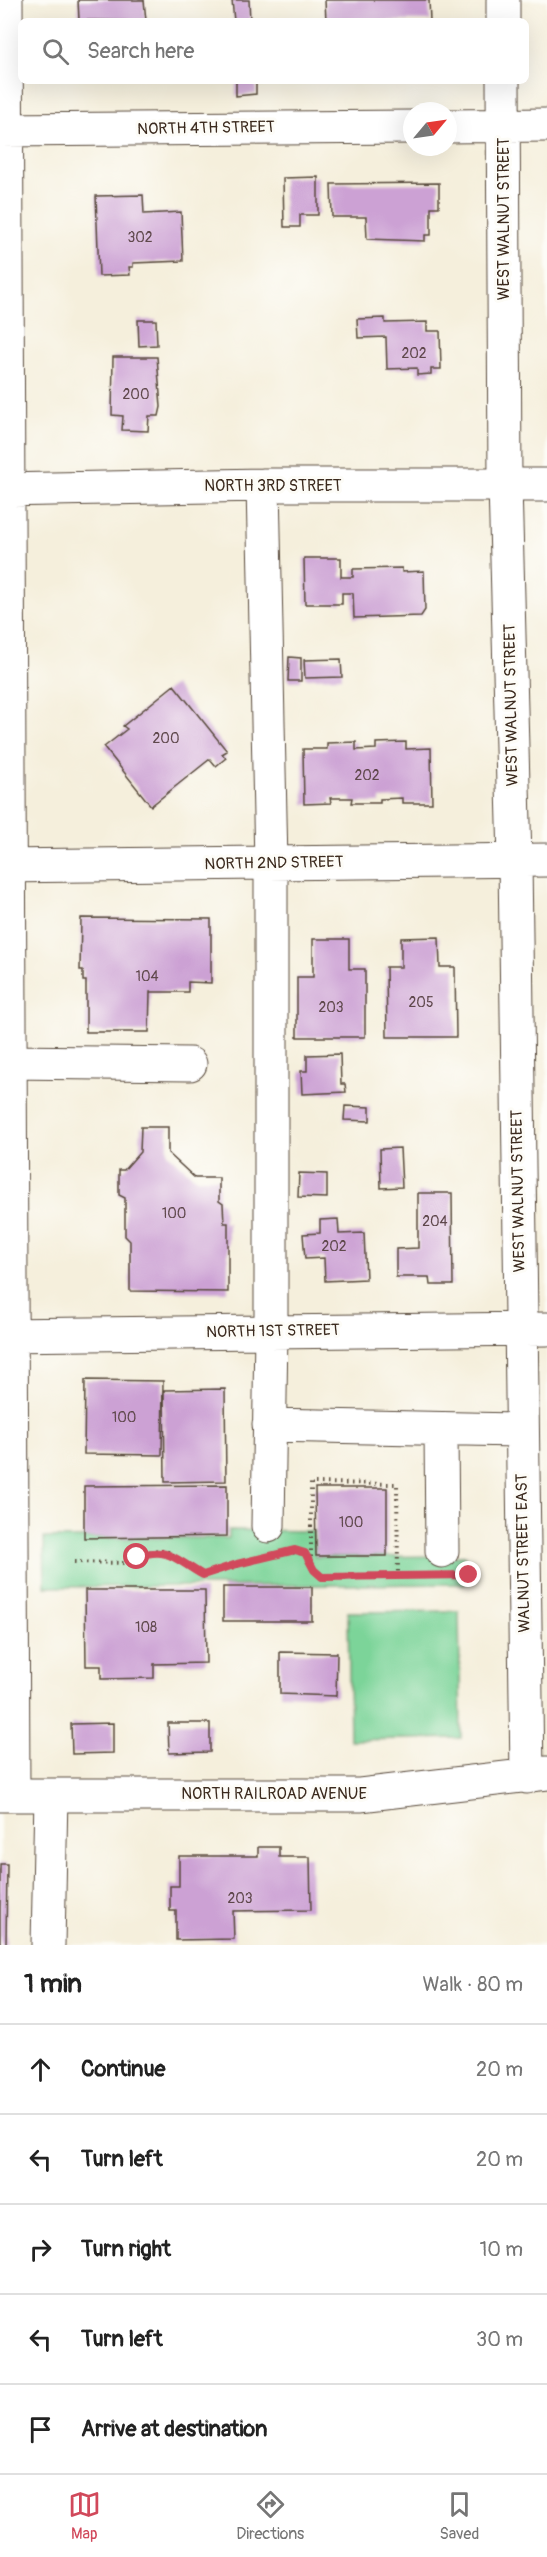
<!DOCTYPE html>
<meta charset="utf-8">
<style>
body{margin:0;font-family:Pangolin,sans-serif;background:#f6f6f6;color:#222}
.compass{position:absolute;left:403px;top:102px;width:54px;height:54px;border-radius:50%;background:#fff;box-shadow:0 6px 24px #0002;rotate:61deg}
.stop{position:absolute;width:18px;height:18px;margin:-14px;border:4px solid #d1495b;border-radius:50%;background:#fff}
.stop.end{background:#d1495b;border-color:#fff;box-shadow:0 2px 6px #0008}
.list{margin:0;padding:0;list-style:none}
h2{display:flex;justify-content:space-between;align-items:center;height:78px;margin:0;padding:0 24px;font-size:26px}
h2 small{font-size:20px;font-weight:400;color:#767676}
.list li{display:grid;grid-template-columns:39px 1fr auto;gap:18px;align-items:center;box-sizing:border-box;height:90px;padding:0 24px;border-top:2px solid #e0e0e0}
.list b{display:block;font-size:22px;white-space:nowrap}
.list em{font-size:20px;font-style:normal;color:#767676}
.icon{flex:none;width:33px;height:33px;fill:none;stroke:currentColor;stroke-width:2;stroke-linecap:round;stroke-linejoin:round}
.map{position:relative;flex:none;width:547px;height:1945px;overflow:hidden}
.search{position:absolute;background:#fff;box-shadow:0 6px 24px #0002;left:18px;right:18px;top:18px;height:66px;display:flex;align-items:center;gap:15px;box-sizing:border-box;padding:0 21px;border-radius:9px;color:#767676;font-size:22px}
.sheet{height:528px;background:#fff}
nav{display:flex;justify-content:space-around;align-items:center;box-sizing:border-box;height:84px;border-top:2px solid #e0e0e0;background:#fff;font-size:16px;color:#767676}
nav a{display:grid;justify-items:center;gap:3px}
nav .on{color:#d1495b}
.map>svg:first-child{display:block}
.green{fill:#7bd499;stroke:#5b7f5c;stroke-width:1.5}
.building{fill:#cca1d4}
.lines{fill:none;stroke-linecap:round;stroke-linejoin:round}
.minor-casing{stroke:#57483a;stroke-width:35}
.path{stroke:#57483a;stroke-width:4;stroke-dasharray:1.5 4.5;stroke-linecap:butt}
.minor{stroke:#fff;stroke-width:33}
.route{stroke:#d1495b;stroke-width:8}
.labels{text-anchor:middle;dominant-baseline:central;stroke-width:6;stroke-linejoin:round;paint-order:stroke}
.number-label{font-size:14px;fill:#5f484c}
.street-label{font-size:16px;fill:#3b2a1e;stroke:#fdfcf7}
</style>
<div class="map">
<svg width="547" height="1945" viewBox="0 0 547 1945">
<rect width="100%" height="100%" fill="#fdfcf7"/>
<filter id="ink" filterUnits="userSpaceOnUse"><feTurbulence type="fractalNoise" baseFrequency=".0167" numOctaves="2"/><feDisplacementMap in="SourceGraphic" scale="12" xChannelSelector="R" yChannelSelector="G"/><feConvolveMatrix kernelMatrix="1 2 1 2 8 2 1 2 1" color-interpolation-filters="sRGB"/></filter>
<filter id="wash" filterUnits="userSpaceOnUse"><feTurbulence type="fractalNoise" baseFrequency=".008" numOctaves="4" result="noise"/><feDisplacementMap in="SourceGraphic" scale="24" xChannelSelector="R" yChannelSelector="G"/><feGaussianBlur stdDeviation="1.35" result="paint"/><feColorMatrix in="noise" values="0 0 0 0 0 0 0 0 0 0 0 0 0 0 0 0 0 1.4 0 .05"/><feComposite in="paint" operator="in"/></filter>
<g filter="url(#wash)">
<rect width="100%" height="100%" fill="#f5efdc"/>
<path class="green" d="M229 1530 313 1531 315 1557 465 1556 466 1584 45 1587 44 1538H229Z
M459 1611 461 1738 350 1740 348 1612Z"/>
<g id="blocks">
<path class="building" d="M78 0H144L146 21 79 20Z
M232 0H249L250 21H234Z
M325 0H429L430 21H326Z
M236 81H256V94L236 96Z
M318 177V215H300V227H284L283 178Z
M439 183V207H431V235H425V241L367 239 366 217H332L331 184Z
M143 195 144 214 181 212 183 261 133 263V267H129L130 275 99 276 96 196Z
M385 318V323L427 322V331H440L441 369H431V374L417 375V368L387 369 386 337 358 338 357 319Z
M138 320H156L157 345 139 346Z
M113 357H157L161 407 159 416H149L148 431 122 430 123 416 112 415Z
M304 558H341V577H353V569L402 568V572L424 571 425 610 421 616 354 618 353 593H342V604H305Z
M289 657 301 658V681H288Z
M341 659 342 677 305 678 304 660Z
M174 685 227 751 222 754 226 758 216 766 210 759 151 806 104 747 127 729 123 726Z
M356 742V750L376 749V743L406 742V749L431 748 432 803H402V798L380 799V803H351L352 798H330L331 803 304 804 303 749H327V743Z
M81 918 211 919V983L188 982V992H150L149 1032H86V981H83V970H80Z
M439 937 440 967H455L456 1037H387L386 967H401V938Z
M313 939H349V969H365V1037H297V977H313Z
M340 1054 341 1084H345L346 1092 302 1094 301 1071H307V1055Z
M345 1106 370 1107V1121L344 1120Z
M141 1127H168V1153L195 1178H219V1201L223 1204 224 1223H228V1292L130 1291V1241L125 1236V1198L119 1195V1170H124L140 1152Z
M400 1148 402 1187 381 1188 380 1149Z
M299 1173 327 1174V1198L298 1197Z
M418 1193H452L453 1285H430L429 1277H396V1249L418 1248Z
M338 1219 339 1234 364 1233 366 1279 325 1281 324 1258 305 1259 303 1234 320 1233V1220Z
M85 1380 163 1381 162 1455 84 1454Z
M225 1389 226 1481 165 1482 164 1390Z
M227 1485V1536L84 1538V1486Z
M315 1488H387V1556H316Z
M223 1587H312V1621H223Z
M85 1590H205L206 1663 154 1664V1678L101 1679V1666H86Z
M280 1652 337 1653 336 1696 280 1694Z
M113 1723V1753L72 1754 71 1724Z
M168 1723H210V1752L169 1753Z
M258 1847H279V1857H310L311 1910 233 1911 234 1939 176 1940V1911H170V1886H179V1856H258Z
M0 1864H7L6 1945H0Z"/>
</g>
</g>
<g filter="url(#ink)">
<use href="#blocks" fill-opacity="0" stroke="#57483a" stroke-width="1.5"/>
<g class="lines">
<g class="minor-casing">
<path id="minor" d="M6 0 13 1795
M503 21V0
M503 81 505 485 515 860 527 1777
M448 126 547 125
M0 130 412 127
M263 485 271 864V1331L268 1526
M0 490 263 485H547
M0 866 547 860
M9 1062 190 1064
M0 1335 547 1329
M269 1425 521 1430
M441 1429 442 1551
M0 1795H360L547 1773
M48 1945 51 1795"/>
</g>
<path class="path" d="M287 1552 305 1553 314 1570 322 1577 423 1576
M74 1562 125 1563 154 1550 168 1552 203 1575 263 1558
M311 1563V1483L397 1484 398 1576"/>
<use href="#minor" class="minor"/>
</g>
</g>
<g class="lines" filter="url(#ink)">
<path class="route" d="M137 1557C169 1545 177 1561 203 1575L237 1564 295 1550 305 1553 314 1570 322 1577 469 1575"/>
</g>
<g class="labels">
<g class="number-label">
<text x="140" y="237">302</text>
<text x="414" y="353">202</text>
<text x="136" y="394">200</text>
<text x="166" y="738">200</text>
<text x="367" y="775">202</text>
<text x="147" y="976">104</text>
<text x="421" y="1002">205</text>
<text x="331" y="1007">203</text>
<text x="174" y="1213">100</text>
<text x="435" y="1221">204</text>
<text x="334" y="1246">202</text>
<text x="124" y="1417">100</text>
<text x="351" y="1522">100</text>
<text x="146" y="1627">108</text>
<text x="240" y="1898">203</text>
</g>
<g class="street-label">
<text transform="translate(206 128) rotate(-1)">NORTH 4TH STREET</text>
<text transform="translate(504 219) rotate(-90)">WEST WALNUT STREET</text>
<text x="273" y="486">NORTH 3RD STREET</text>
<text transform="translate(511 705) rotate(-91)">WEST WALNUT STREET</text>
<text transform="translate(274 863) rotate(-1)">NORTH 2ND STREET</text>
<text transform="translate(518 1191) rotate(-91)">WEST WALNUT STREET</text>
<text transform="translate(273 1331) rotate(-1)">NORTH 1ST STREET</text>
<text transform="translate(523 1553) rotate(-91)">WALNUT STREET EAST</text>
<text x="274" y="1794">NORTH RAILROAD AVENUE</text>
</g>
</g>
</svg>
<svg class="compass" viewBox="-18 -18 36 36"><path d="M0-13l5 13h-10z" fill="#e53935"/><path d="M0 13l5-13h-10z" fill="#767676"/></svg>
<div class="stop" style="left:137px;top:1557px"></div>
<div class="stop end" style="left:469px;top:1575px"></div>
<div class="search"><svg class="icon" aria-label="search" viewBox="0 0 24 24"><circle cx="10" cy="10" r="6"/><path d="M15 15l6 6"/></svg>Search here</div>
</div>
<section class="sheet">
<h2>1 min<small>Walk · 80 m</small></h2>
<ul class="list">
<li><svg class="icon" aria-label="ahead" viewBox="0 0 24 24"><path d="M12 20V5M6 11l6-6 6 6"/></svg><div><b>Continue</b></div><em>20 m</em></li>
<li><svg class="icon" aria-label="left" viewBox="0 0 24 24"><path d="M17 20v-9H6M10 6l-5 5 5 5"/></svg><div><b>Turn left</b></div><em>20 m</em></li>
<li><svg class="icon" aria-label="right" viewBox="0 0 24 24"><path d="M7 20v-9h11M14 6l5 5-5 5"/></svg><div><b>Turn right</b></div><em>10 m</em></li>
<li><svg class="icon" aria-label="left" viewBox="0 0 24 24"><path d="M17 20v-9H6M10 6l-5 5 5 5"/></svg><div><b>Turn left</b></div><em>30 m</em></li>
<li><svg class="icon" aria-label="arrive" viewBox="0 0 24 24"><path d="M6 21V4h12l-3 4 3 4H6"/></svg><div><b>Arrive at destination</b></div></li>
</ul>
</section>
<nav>
<a class="on"><svg class="icon" aria-label="map" viewBox="0 0 24 24"><path d="M3 6l6-2 6 2 6-2v14l-6 2-6-2-6 2zM9 4v14M15 6v14"/></svg>Map</a>
<a><svg class="icon" aria-label="directions" viewBox="0 0 24 24"><path d="M12 3l9 9-9 9-9-9zM9 14v-3h6M13 9l2 2-2 2"/></svg>Directions</a>
<a><svg class="icon" aria-label="saved" viewBox="0 0 24 24"><path d="M7 4h10v16l-5-4-5 4z"/></svg>Saved</a>
</nav>
